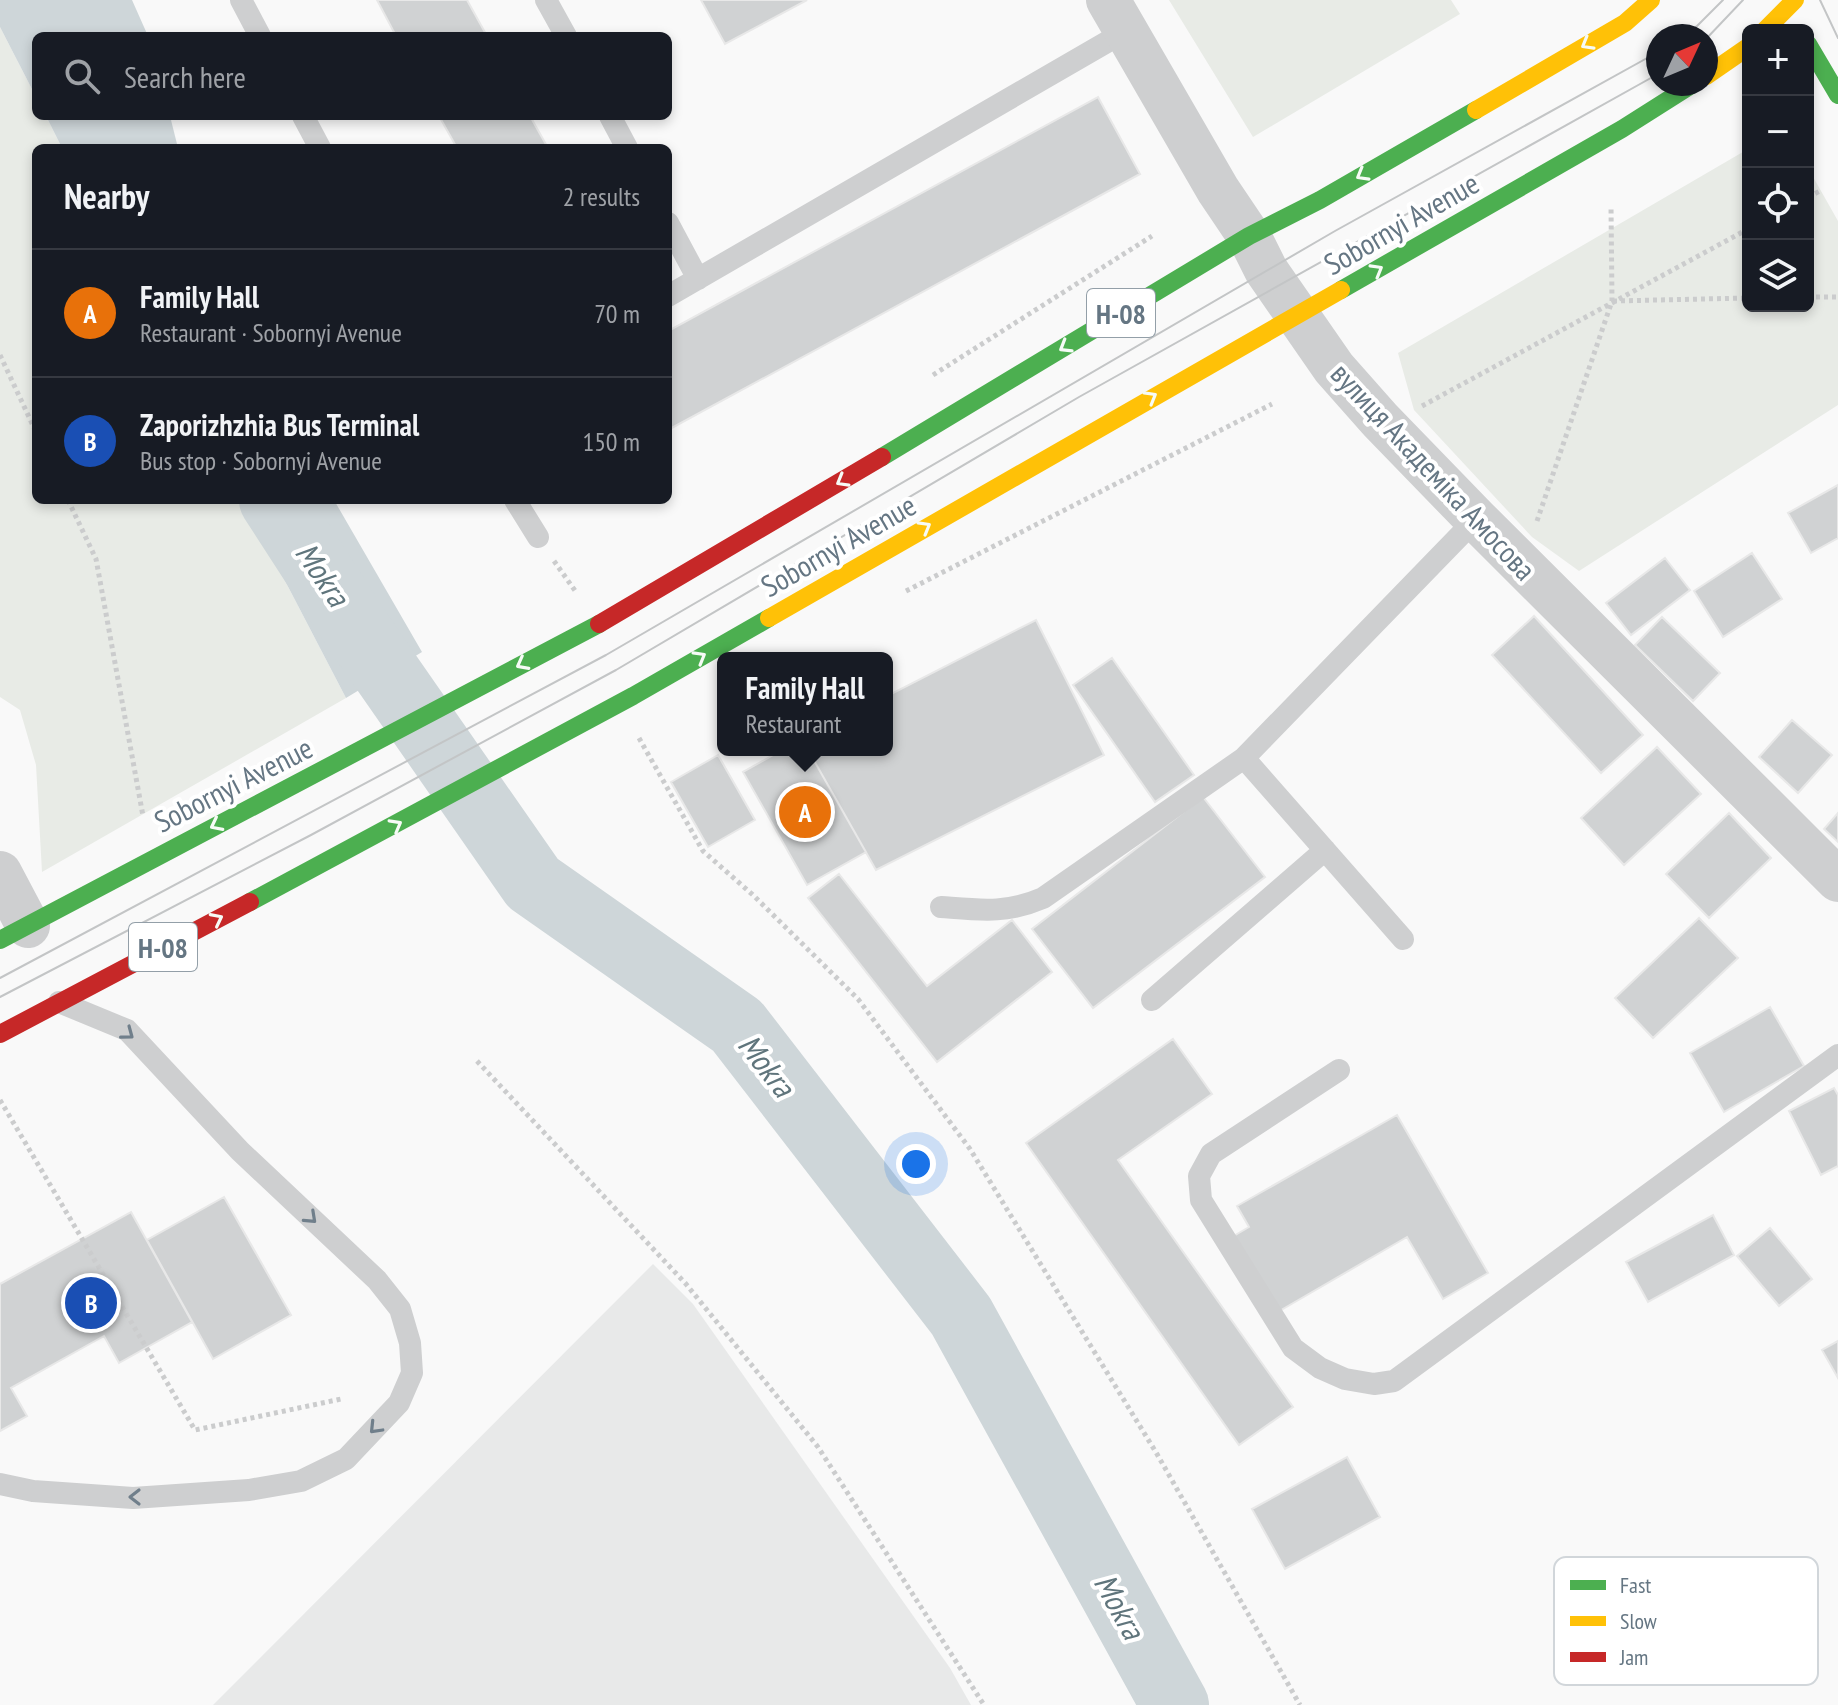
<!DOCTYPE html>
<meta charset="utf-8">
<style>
body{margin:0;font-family:"PT Sans Narrow",sans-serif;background:#242831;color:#f1f3f6}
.controls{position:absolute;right:24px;top:24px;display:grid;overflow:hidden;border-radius:12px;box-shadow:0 4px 12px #0003}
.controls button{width:72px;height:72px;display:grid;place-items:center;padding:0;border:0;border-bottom:2px solid #363941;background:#171b24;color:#f1f3f6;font:40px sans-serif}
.compass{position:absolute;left:1646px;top:24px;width:72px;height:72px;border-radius:50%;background:#171b24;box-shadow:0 4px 12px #0003;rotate:46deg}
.you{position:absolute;left:916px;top:1164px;width:28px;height:28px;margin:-20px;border:6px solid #fff;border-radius:50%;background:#1a73e8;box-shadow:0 0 0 12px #1a73e833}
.badge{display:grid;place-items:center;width:52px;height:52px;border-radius:50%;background:#99a4ac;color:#fff;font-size:26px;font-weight:700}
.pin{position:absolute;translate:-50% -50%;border:4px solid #fff;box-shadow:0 2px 8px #0006}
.popup{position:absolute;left:717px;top:652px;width:176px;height:104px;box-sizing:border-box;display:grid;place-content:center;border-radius:12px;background:#171b24;filter:drop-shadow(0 2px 6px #0005);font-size:26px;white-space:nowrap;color:#9ea1a6}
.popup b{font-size:30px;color:#f1f3f6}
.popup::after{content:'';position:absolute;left:50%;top:100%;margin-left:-16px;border:16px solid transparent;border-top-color:#171b24}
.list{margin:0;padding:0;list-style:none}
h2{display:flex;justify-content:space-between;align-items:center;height:104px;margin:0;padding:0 32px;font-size:34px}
h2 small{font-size:26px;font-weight:400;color:#9ea1a6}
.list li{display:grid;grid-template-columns:52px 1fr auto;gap:24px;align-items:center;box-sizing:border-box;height:128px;padding:0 32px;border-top:2px solid #363941}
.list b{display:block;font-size:30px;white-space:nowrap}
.list p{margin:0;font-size:26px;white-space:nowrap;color:#9ea1a6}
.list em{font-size:26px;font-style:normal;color:#9ea1a6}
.icon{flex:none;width:44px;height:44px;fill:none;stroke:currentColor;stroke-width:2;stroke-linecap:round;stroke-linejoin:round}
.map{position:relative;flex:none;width:1838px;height:1705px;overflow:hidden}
.search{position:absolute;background:#171b24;box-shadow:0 4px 12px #0003;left:32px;top:32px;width:640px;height:88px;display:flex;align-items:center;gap:20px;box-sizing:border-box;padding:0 28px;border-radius:12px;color:#9ea1a6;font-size:30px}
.panel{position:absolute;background:#171b24;box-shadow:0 4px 12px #0003;left:32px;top:144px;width:640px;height:360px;border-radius:12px}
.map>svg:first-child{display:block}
.built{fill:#e8e9e9}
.green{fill:#e8ebe6}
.water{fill:#ced6d9}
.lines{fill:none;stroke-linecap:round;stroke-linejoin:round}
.river{stroke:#ced6d9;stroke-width:68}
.building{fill:#d0d2d3;stroke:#e8e8e8;stroke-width:2}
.path{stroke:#cbcccd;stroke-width:5;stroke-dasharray:4 4;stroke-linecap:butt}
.lane{stroke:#cecfd0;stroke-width:22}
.street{stroke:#cecfd0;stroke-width:44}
.fast{stroke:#4caf50;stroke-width:18}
.slow{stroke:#ffc107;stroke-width:18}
.jam{stroke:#c62828;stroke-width:18}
.tram{stroke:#c3c5c6;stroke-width:2}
.oneway{stroke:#f6fbf6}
.oneway2{stroke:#707f8b}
.labels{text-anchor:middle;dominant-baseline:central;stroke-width:8;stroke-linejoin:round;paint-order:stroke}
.shield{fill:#fff;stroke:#939fa8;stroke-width:2}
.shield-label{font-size:28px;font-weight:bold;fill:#657683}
.street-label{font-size:30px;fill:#657683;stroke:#fff}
.water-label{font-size:32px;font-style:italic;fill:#60757c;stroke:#fff}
.key{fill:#fff;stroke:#d1d6da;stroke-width:2}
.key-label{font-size:22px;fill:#657683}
</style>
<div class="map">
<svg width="1838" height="1705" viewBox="0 0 1838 1705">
<rect width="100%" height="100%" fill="#f9f9f9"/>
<path class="built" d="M653 1264 693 1304 950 1668 971 1705H213Z"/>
<path class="green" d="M1169 0H1451L1460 14 1253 137Z
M0 27 36 97V116H46L62 148H36V500H243L346 698 42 872 36 765 20 710 0 697Z
M1748 149V306H1808V168L1838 221V405L1579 571 1532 537 1414 410 1398 353Z"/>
<path class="water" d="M0 0H132L148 36H36V97L0 27Z
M46 116H170L178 148H62Z
M243 500H334L422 652 346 698Z"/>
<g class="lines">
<path class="river" d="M273 500 359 633 533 883 737 1026 961 1316 1175 1705"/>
</g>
<path class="building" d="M377 0H467L487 36H396Z
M701 0H807L725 44Z
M1098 97 1140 174 668 430V331Z
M439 116H530L548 148H457Z
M1838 485V538L1811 553 1788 513Z
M1752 553 1782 599 1723 637 1694 591Z
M1665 558 1690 590 1631 635 1606 603Z
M1534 616 1643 735 1601 773 1492 655Z
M1662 617 1720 673 1693 701 1635 645Z
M1036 620 1104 755 876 870 808 750H887V696Z
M1112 658 1194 775 1155 802 1073 685Z
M1792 720 1832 755 1798 793 1759 757Z
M1657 747 1701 794 1624 865 1581 818Z
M782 750H808L866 852 807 885 743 772Z
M718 755 755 820 708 847 671 782Z
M1203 797 1265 877 1093 1008 1032 929Z
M1729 813 1771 858 1709 918 1666 874Z
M1838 813V842L1824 829Z
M839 874 927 986 1012 920 1052 972 937 1062 808 898Z
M1699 918 1738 958 1653 1038 1615 998Z
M1770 1007 1804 1066 1724 1112 1690 1053Z
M1173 1039 1212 1094 1118 1160 1293 1407 1239 1445 1026 1143Z
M1834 1088 1838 1095V1166L1821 1175 1789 1111Z
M1397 1115 1488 1273 1443 1299 1407 1237 1276 1313 1232 1237 1249 1227 1237 1206Z
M224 1197 291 1315 213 1359 147 1240Z
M131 1212 192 1322 119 1363 104 1336 11 1388 27 1416 0 1431V1284Z
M1713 1215 1734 1255 1648 1302 1626 1262Z
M1770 1228 1812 1279 1779 1306 1737 1256Z
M1838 1341V1378L1822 1350Z
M1347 1457 1380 1517 1285 1569 1252 1509Z"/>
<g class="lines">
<path class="path" d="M1808 197 1820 191
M1808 297H1838
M1613 301 1748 298
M0 355 36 432
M933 375 1152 236
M1422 406 1748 229
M68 500 96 559 143 816
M1537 521 1612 301 1611 206
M554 561 576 592
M906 591 1272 404
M639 738 703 851 753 895 858 999 970 1149 1157 1454 1300 1705
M477 1061 686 1284 818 1447 984 1705
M0 1100 195 1430 341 1399"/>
<path class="lane" d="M241 0 260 36
M546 0 566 36
M303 116 320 148
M610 116 627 148
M668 223 698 279
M668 296 1126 31
M515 500 538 537
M941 907C980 910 1006 914 1043 898L1244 758
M1403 939 1244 758 1476 519
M1152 1000 1325 850
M1339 1070 1211 1154 1199 1176 1201 1200 1293 1348 1320 1368 1345 1379 1374 1384 1394 1381 1838 1055
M0 1484 33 1491 133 1498 249 1490 301 1481 346 1459 399 1403 412 1373 410 1343 400 1309 377 1280 240 1151 127 1030 59 1002"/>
<path class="street" d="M1108 0 1218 190 1249 236 1266 270 1334 368 1380 420 1476 519 1838 880
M0 873 28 926"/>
<path class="fast" d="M1808 44 1838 95
M1341 290 1622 129 1693 84
M882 457 1249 236 1320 200 1476 110
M250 902 633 696 769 618
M0 940 599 624"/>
<path class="slow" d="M1765 30 1795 0
M1706 76 1748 47
M1476 110 1625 23 1651 0
M769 618 1341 290"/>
<path class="jam" d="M599 624 882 457
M0 1034 250 902"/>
<path class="tram" d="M1820 0 1838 38
M1682 36 1697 26 1723 0
M1706 39 1743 0
M0 978 606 655 1335 231 1658 52
M0 997 311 835 616 670 1079 397 1658 74"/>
</g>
<defs><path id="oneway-chevron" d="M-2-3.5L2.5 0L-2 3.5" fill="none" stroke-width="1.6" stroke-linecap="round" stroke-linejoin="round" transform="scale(2)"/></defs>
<g class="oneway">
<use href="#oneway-chevron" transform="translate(1587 44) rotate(150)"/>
<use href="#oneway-chevron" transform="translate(1362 175) rotate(150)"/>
<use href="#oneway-chevron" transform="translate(1377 270) rotate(-30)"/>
<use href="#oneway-chevron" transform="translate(1065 347) rotate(149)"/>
<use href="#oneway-chevron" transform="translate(1151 397) rotate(-30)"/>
<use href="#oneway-chevron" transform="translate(842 481) rotate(150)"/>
<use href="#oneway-chevron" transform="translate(925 527) rotate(-30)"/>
<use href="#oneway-chevron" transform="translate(700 657) rotate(-30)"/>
<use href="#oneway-chevron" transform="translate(522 664) rotate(152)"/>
<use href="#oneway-chevron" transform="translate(216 825) rotate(153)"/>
<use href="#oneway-chevron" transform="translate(396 825) rotate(-29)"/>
<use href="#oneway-chevron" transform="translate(217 919) rotate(-27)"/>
</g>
<g class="oneway2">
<use href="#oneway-chevron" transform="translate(128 1034) rotate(37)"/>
<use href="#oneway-chevron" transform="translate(311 1218) rotate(43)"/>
<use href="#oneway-chevron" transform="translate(375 1428) rotate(134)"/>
<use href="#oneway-chevron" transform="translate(135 1497) rotate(180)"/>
</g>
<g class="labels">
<g class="shield">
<rect x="1087" y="289" width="68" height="48" rx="6"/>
<rect x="129" y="923" width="68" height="48" rx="6"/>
</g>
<g class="shield-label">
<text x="1121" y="313">Н-08</text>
<text x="163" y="947">Н-08</text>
</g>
<g class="street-label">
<text transform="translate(1401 223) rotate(-30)">Sobornyi Avenue</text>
<text transform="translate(1434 471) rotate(47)">вулиця Академіка Амосова</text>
<text transform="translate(838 545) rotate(-30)">Sobornyi Avenue</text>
<text transform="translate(233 784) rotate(-27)">Sobornyi Avenue</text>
</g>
<g class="water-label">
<text transform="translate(323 574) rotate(56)">Mokra</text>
<text transform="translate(767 1065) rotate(52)">Mokra</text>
<text transform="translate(1120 1606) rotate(61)">Mokra</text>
</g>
</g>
<rect x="1554" y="1557" width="264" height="128" rx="12" class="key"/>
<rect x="1570" y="1580" width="36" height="10" fill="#4caf50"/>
<rect x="1570" y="1616" width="36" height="10" fill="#ffc107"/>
<rect x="1570" y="1652" width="36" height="10" fill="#c62828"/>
<g class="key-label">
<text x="1620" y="1593">Fast</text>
<text x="1620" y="1629">Slow</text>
<text x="1620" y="1665">Jam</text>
</g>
</svg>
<div class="controls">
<button>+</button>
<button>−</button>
<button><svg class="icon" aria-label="locate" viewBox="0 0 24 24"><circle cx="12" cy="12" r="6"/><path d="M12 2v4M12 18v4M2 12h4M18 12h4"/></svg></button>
<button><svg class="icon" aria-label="layers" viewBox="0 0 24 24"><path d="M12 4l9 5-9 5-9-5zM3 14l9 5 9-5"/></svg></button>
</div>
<svg class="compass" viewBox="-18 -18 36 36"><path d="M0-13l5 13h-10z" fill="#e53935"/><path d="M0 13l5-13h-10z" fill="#9ea1a6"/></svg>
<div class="you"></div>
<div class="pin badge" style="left:805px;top:812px;background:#e8710a">A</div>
<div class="popup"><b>Family Hall</b>Restaurant</div>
<div class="pin badge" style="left:91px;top:1303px;background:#1a4fb4">B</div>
<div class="search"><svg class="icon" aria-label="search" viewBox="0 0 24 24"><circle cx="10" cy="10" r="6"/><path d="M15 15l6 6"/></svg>Search here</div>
<section class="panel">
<h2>Nearby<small>2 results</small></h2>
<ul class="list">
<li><span class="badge" style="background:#e8710a">A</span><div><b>Family Hall</b><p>Restaurant · Sobornyi Avenue</p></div><em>70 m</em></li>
<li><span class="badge" style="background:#1a4fb4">B</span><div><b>Zaporizhzhia Bus Terminal</b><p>Bus stop · Sobornyi Avenue</p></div><em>150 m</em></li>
</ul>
</section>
</div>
